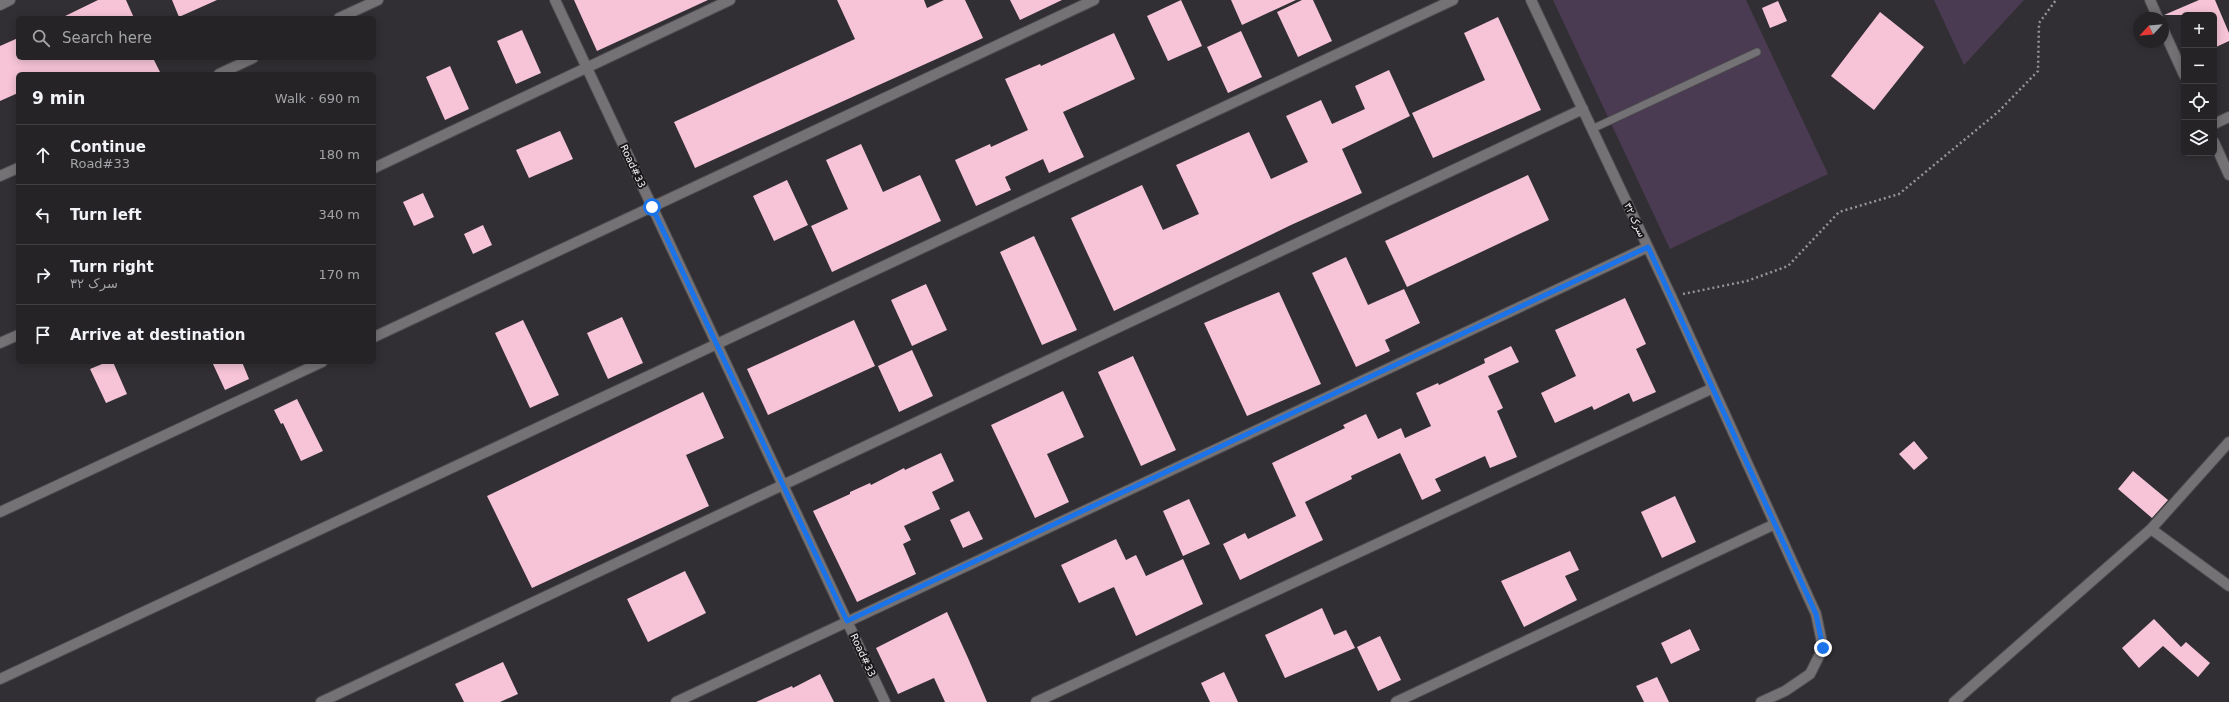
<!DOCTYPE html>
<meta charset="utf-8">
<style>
body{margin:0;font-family:"DejaVu Sans",Cairo,sans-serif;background:#312f32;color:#f1f3f6}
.controls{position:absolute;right:12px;top:12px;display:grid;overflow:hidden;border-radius:6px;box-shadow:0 2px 10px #0003}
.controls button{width:36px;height:36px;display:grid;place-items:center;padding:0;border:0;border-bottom:1px solid #424043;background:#252326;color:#f1f3f6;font:20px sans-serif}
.compass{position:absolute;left:2133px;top:12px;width:36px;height:36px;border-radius:50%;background:#252326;box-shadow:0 2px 10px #0003;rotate:244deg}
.stop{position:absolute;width:12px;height:12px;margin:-9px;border:3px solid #1a73e8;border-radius:50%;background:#fff}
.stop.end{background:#1a73e8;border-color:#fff;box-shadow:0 1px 4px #0008}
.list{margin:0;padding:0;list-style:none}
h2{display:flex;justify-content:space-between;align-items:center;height:52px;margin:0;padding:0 16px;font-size:17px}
h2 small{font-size:13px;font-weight:400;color:#a3a4a7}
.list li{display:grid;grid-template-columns:26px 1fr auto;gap:12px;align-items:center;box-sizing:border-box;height:60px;padding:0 16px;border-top:1px solid #424043}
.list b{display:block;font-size:15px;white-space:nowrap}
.list p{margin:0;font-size:13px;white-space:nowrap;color:#a3a4a7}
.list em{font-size:13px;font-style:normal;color:#a3a4a7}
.icon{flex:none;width:22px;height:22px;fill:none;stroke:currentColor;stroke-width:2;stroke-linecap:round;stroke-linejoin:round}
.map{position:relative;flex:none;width:2229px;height:702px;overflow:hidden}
.search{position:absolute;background:#252326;box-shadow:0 2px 10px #0003;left:16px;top:16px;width:360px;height:44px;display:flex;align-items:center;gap:10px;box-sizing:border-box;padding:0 14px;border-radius:6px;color:#a3a4a7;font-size:15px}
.panel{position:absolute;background:#252326;box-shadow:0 2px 10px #0003;left:16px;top:72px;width:360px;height:292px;border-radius:6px}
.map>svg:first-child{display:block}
.green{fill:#4a3b52}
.building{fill:#f6c4d6}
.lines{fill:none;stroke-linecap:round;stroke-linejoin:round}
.lane-casing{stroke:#4d4b4e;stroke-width:9}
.street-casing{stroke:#4d4b4e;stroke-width:12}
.path{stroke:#969497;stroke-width:2.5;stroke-dasharray:2 3;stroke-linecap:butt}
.lane{stroke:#757276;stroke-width:7}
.street{stroke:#757276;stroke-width:10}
.route{stroke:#1a73e8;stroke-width:5}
.labels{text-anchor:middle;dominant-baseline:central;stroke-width:4;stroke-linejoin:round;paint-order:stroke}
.street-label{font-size:10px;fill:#f0eff1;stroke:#191719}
</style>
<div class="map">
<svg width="2229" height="702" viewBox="0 0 2229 702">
<rect width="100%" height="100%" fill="#312f33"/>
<path class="green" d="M1553 0H1746L1828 174 1670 249Z
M1934 0H2024L1964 65Z"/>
<path class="building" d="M98 0H126L134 18H61Z
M172 0H217L179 17Z
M574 0H708L597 51Z
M837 0H924L927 8 944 0H965L983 38 695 168 674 122 855 39Z
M1010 0H1062L1020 20Z
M1181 0 1202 46 1168 61 1147 16Z
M1231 0H1296L1242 25Z
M1302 0H1313L1332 41 1298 57 1277 12Z
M2199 0H2215L2229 33V41L2214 48V15H2164Z
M1778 1 1787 21 1770 28 1762 8Z
M1880 12 1924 47 1874 110 1831 76Z
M1498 17 1541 110 1433 158 1412 113 1485 80 1464 33Z
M522 30 541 73 516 84 497 41Z
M1241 31 1262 77 1228 93 1207 47Z
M1114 33 1135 79 1063 112 1084 157 1049 173 1043 159 1005 177 1011 190 976 206 955 160 990 144 991 147 1028 130 1005 79 1040 64 1041 66Z
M18 38V58H153L161 74H18V93L0 101V46Z
M450 66 469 109 445 120 426 77Z
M1389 70 1410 116 1342 149 1362 193 1291 225 1114 311 1071 218 1142 185 1163 230 1199 214 1176 165 1249 132 1271 179 1308 162 1286 116 1321 100 1332 124 1365 109 1355 86Z
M560 131 573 159 529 178 516 150Z
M861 144 883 192 920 175 941 221 832 272 811 226 848 209 826 160Z
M1528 175 1549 220 1407 287 1385 241Z
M787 180 808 225 774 241 753 196Z
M423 193 434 217 414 226 403 202Z
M483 225 492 245 473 254 464 234Z
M1034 236 1077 330 1042 345 1000 252Z
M1346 257 1368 305 1404 289 1420 323 1385 340 1390 351 1356 367 1312 273Z
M926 284 947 330 912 346 891 300Z
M1279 292 1321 384 1247 416 1204 323Z
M1625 298 1646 344 1636 349 1656 392 1633 402 1629 393 1594 410 1592 406 1555 423 1541 393 1576 376 1555 330Z
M622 317 643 363 608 379 587 333Z
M523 320 559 395 530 408 495 333Z
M854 320 875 366 768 415 747 369Z
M1511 346 1519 362 1488 376 1503 408 1497 411 1517 457 1490 468 1485 456 1435 479 1441 491 1422 500 1400 453 1351 476 1352 479 1305 502 1323 540 1240 580 1223 544 1245 533 1248 539 1296 516 1272 463 1345 428 1343 425 1366 414 1378 439 1401 428 1405 438 1431 426 1416 393 1438 383 1439 385 1485 363 1484 359Z
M912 350 933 396 899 412 878 366Z
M1133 356 1176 450 1141 466 1098 372Z
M107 362H113L127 394 106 403 90 369Z
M212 362H242L249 379 225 390Z
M1063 391 1084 437 1047 454 1069 502 1035 518 991 425Z
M703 392 724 438 686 455 709 506 532 588 487 496Z
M297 399 323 451 301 461 283 423 281 424 274 410Z
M1914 441 1928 458 1914 470 1899 454Z
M941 453 954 481 932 492 940 509 904 526 911 540 903 544 916 574 857 602 813 511 850 494V492L870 483 871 485 904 468 905 470Z
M2133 471 2168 500 2152 518 2118 489Z
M1675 496 1696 542 1662 558 1641 512Z
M1189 499 1210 544 1183 556 1163 511Z
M969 511 983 539 963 548 950 520Z
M1116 539 1126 560 1136 555 1146 576 1183 559 1203 604 1136 636 1114 587 1079 603 1061 565Z
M1570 551 1579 570 1565 576 1577 600 1524 627 1501 581Z
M685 571 706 613 648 642 627 599Z
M1322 608 1334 635 1346 630 1355 648 1285 678 1265 635Z
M947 612 968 658 987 702H945L934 678 898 694 876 648Z
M2154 619 2181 647 2186 642 2210 663 2198 677 2163 646 2139 668 2122 648Z
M1690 629 1700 650 1671 664 1661 643Z
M1380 636 1401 680 1378 691 1357 647Z
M503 662 518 694 500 702H464L455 684Z
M1224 672 1238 702H1210L1201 683Z
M820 674 834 702H756L792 686 793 688Z
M1657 677 1669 702H1644L1636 686Z"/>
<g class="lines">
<g class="lane-casing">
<path id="lane" d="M1592 129 1757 52"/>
</g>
<g class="street-casing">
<path id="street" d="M555 0 885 702
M1531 0 1671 296 1816 614 1823 648 1810 674 1785 691 1761 702
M2150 0 2158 18
M0 5 10 0
M339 18 378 0
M2163 29 2184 75
M219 74 253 58
M2214 124 2229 117
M2214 142 2229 175
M374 168 730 0
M0 176 18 168
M374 337 1094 0
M0 343 18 335
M0 512 322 362
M2151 529 2229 586
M0 679 1453 0
M321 702 1583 109
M676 702 1648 247
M1036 702 1713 388
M1396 702 1775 524
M1954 702 2151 529 2229 442"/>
</g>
<path class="path" d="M1683 294 1747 281 1788 266 1839 212 1899 194 1998 112 2038 71 2039 23 2056 0"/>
<use href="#lane" class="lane"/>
<use href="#street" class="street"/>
</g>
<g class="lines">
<path class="route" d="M652 207 847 621 1648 247 1816 614 1823 648"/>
</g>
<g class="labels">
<g class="street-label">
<text transform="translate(633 166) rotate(65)">Road#33</text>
<text transform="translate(1635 220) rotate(65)">سرک ۳۲</text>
<text transform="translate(863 655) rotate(65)">Road#33</text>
</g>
</g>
</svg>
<div class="controls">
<button>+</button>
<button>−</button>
<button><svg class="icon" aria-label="locate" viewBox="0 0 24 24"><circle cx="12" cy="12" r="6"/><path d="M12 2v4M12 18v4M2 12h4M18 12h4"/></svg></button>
<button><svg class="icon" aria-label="layers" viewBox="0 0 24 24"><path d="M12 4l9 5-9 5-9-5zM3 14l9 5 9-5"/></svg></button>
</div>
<svg class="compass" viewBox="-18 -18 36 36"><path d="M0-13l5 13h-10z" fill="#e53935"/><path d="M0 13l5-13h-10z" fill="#a3a4a7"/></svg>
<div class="stop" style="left:652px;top:207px"></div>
<div class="stop end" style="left:1823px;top:648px"></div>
<div class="search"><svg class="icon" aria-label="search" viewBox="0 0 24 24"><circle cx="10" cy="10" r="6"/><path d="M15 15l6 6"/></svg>Search here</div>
<section class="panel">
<h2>9 min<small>Walk · 690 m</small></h2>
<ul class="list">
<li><svg class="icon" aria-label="ahead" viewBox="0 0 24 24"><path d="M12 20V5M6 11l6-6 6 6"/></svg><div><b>Continue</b><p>Road#33</p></div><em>180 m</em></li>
<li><svg class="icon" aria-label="left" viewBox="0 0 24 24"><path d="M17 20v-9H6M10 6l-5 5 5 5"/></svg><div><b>Turn left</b></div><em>340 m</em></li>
<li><svg class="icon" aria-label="right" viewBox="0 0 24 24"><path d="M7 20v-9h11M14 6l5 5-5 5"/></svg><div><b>Turn right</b><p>سرک ۳۲</p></div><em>170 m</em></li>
<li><svg class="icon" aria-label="arrive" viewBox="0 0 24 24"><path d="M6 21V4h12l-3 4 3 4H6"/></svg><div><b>Arrive at destination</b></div></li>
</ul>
</section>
</div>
